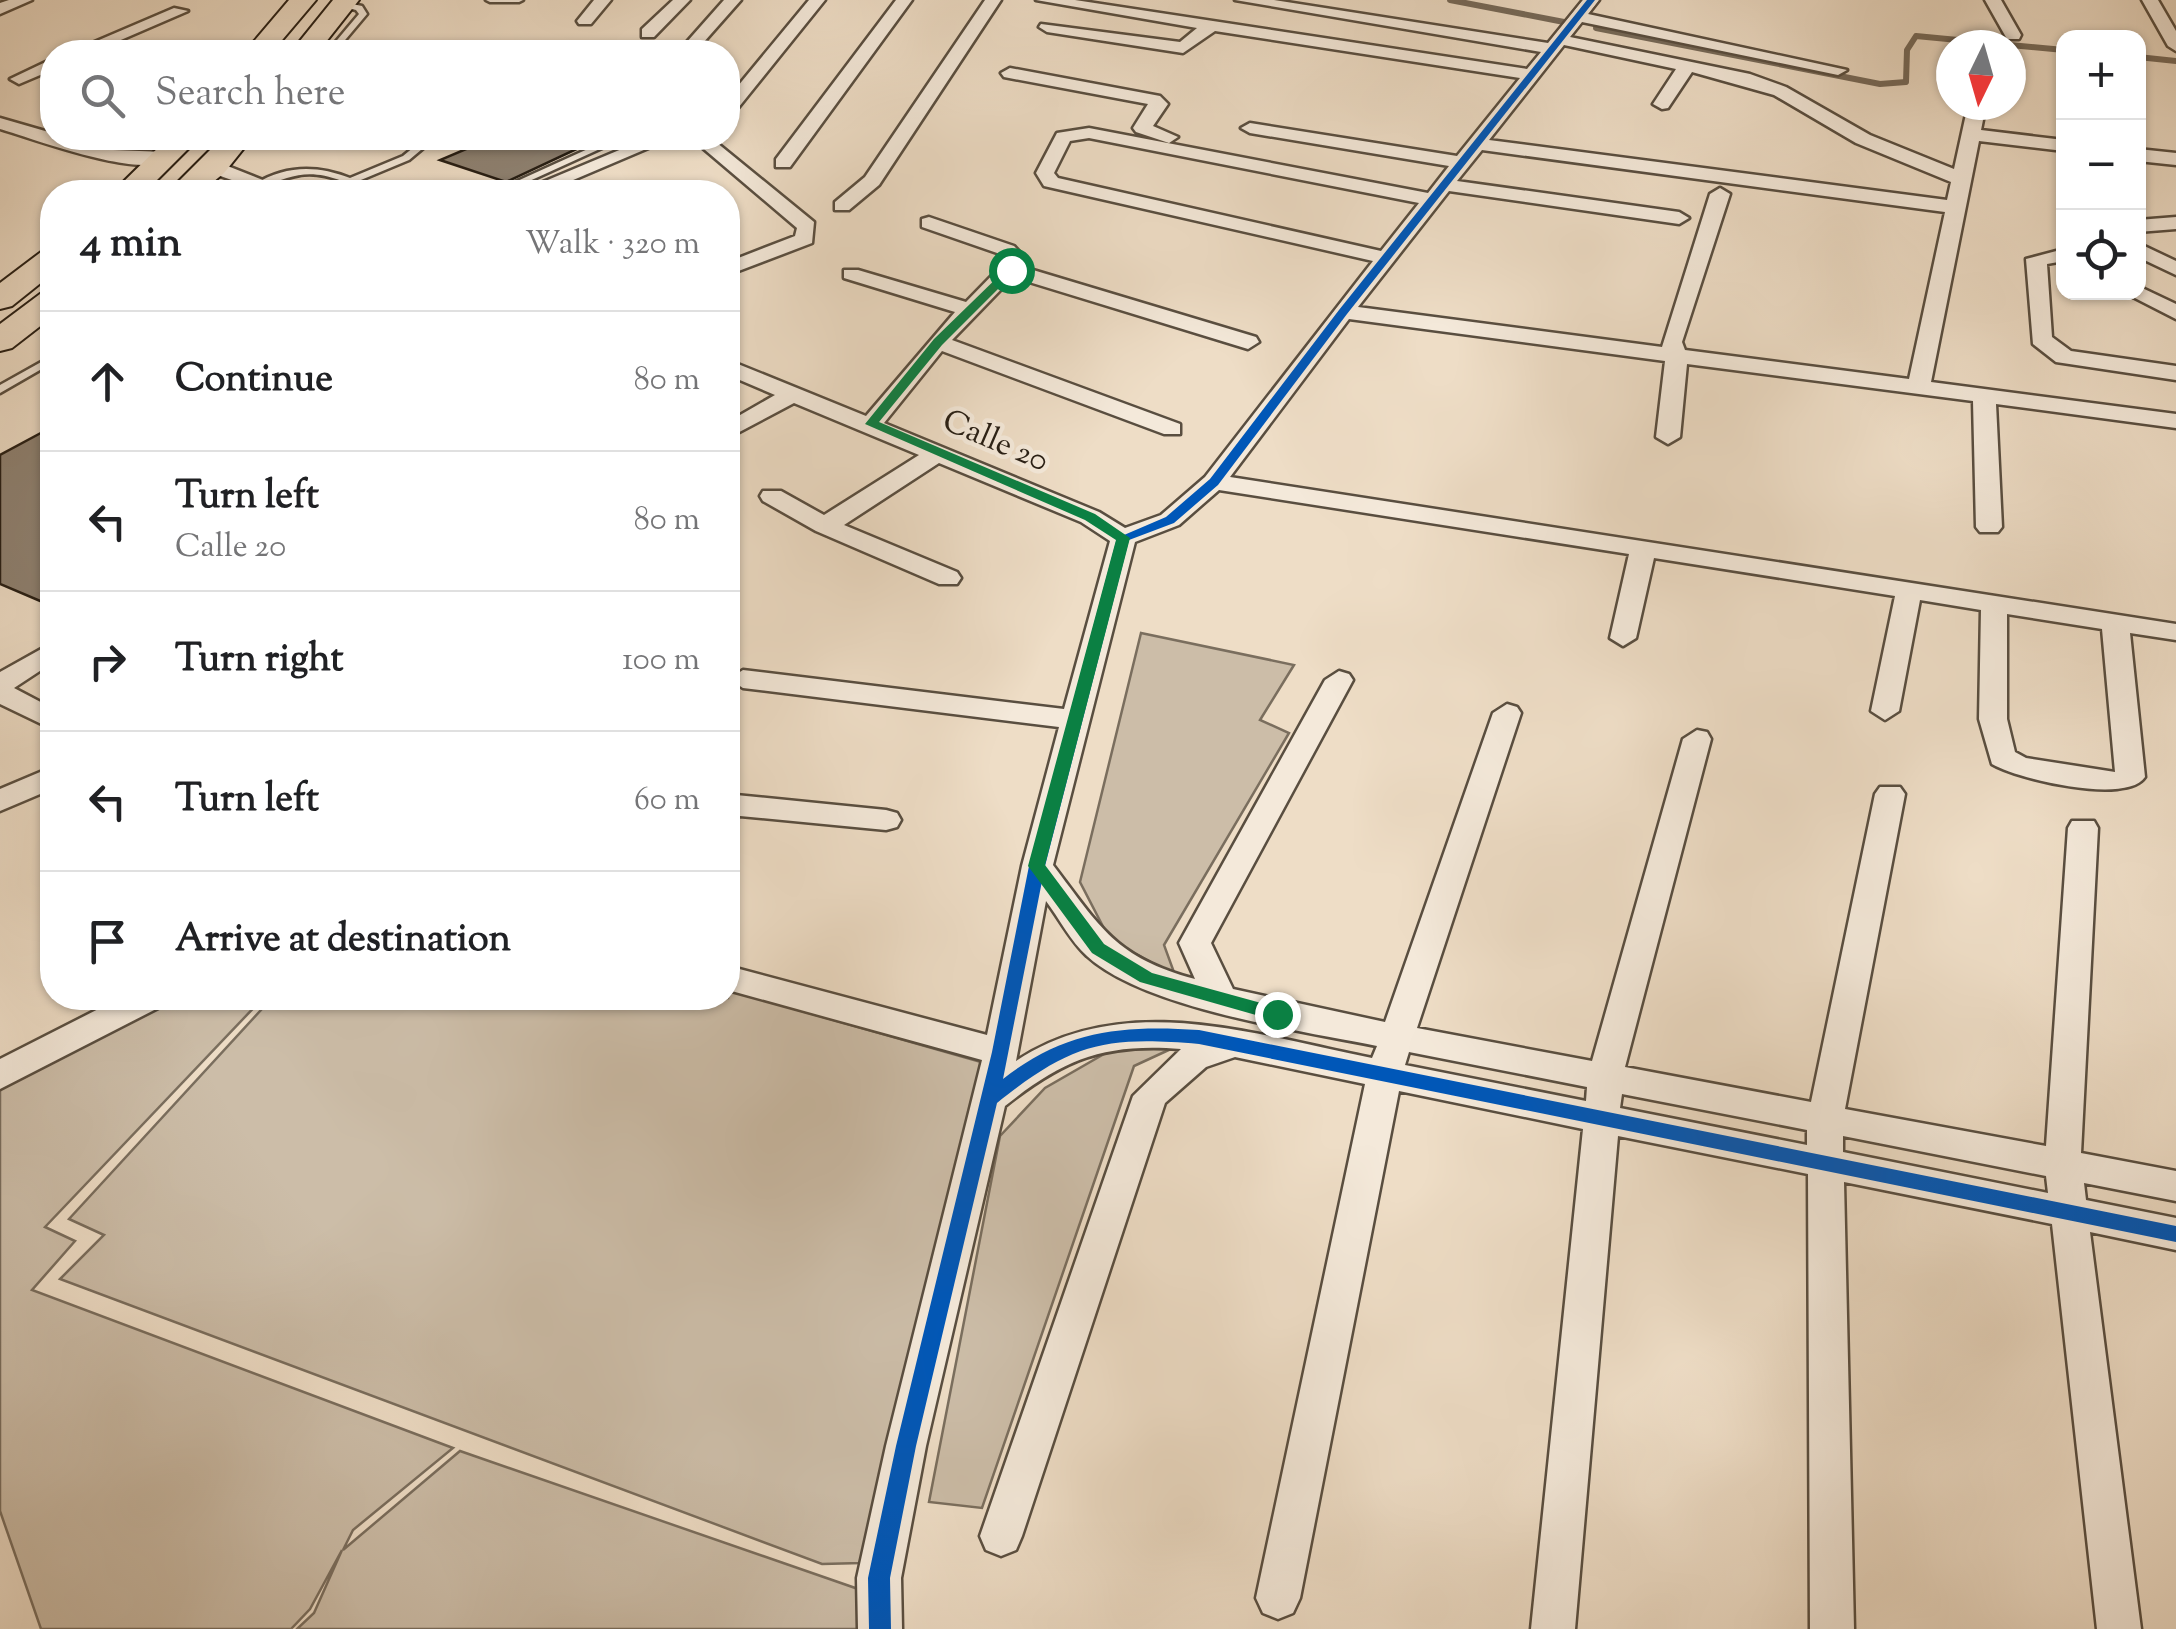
<!DOCTYPE html>
<meta charset="utf-8">
<style>
body{margin:0;font-family:"Sorts Mill Goudy",serif;background:#f6f6f6;color:#202124}
.controls{position:absolute;right:30px;top:30px;display:grid;overflow:hidden;border-radius:20px;box-shadow:0 2px 8px #0004}
.controls button{width:90px;height:90px;display:grid;place-items:center;padding:0;border:0;border-bottom:2px solid #e0e0e0;background:#fff;color:#202124;font:50px sans-serif}
.compass{position:absolute;left:1936px;top:30px;width:90px;height:90px;border-radius:50%;background:#fff;box-shadow:0 2px 8px #0004;rotate:185deg}
.stop{position:absolute;width:30px;height:30px;margin:-22px;border:8px solid #0b8043;border-radius:50%;background:#fff}
.stop.end{background:#0b8043;border-color:#fff;box-shadow:0 2px 10px #0008}
.list{margin:0;padding:0;list-style:none}
h2{display:flex;justify-content:space-between;align-items:center;height:130px;margin:0;padding:0 40px;font-size:42px}
h2 small{font-size:32px;font-weight:400;color:#757577}
.list li{display:grid;grid-template-columns:65px 1fr auto;gap:30px;align-items:center;box-sizing:border-box;height:140px;padding:0 40px;border-top:2px solid #e0e0e0}
.list b{display:block;font-size:38px;white-space:nowrap}
.list p{margin:0;font-size:32px;white-space:nowrap;color:#757577}
.list em{font-size:32px;font-style:normal;color:#757577}
.icon{flex:none;width:55px;height:55px;fill:none;stroke:currentColor;stroke-width:2;stroke-linecap:round;stroke-linejoin:round}
.map{position:relative;flex:none;width:2176px;height:1629px;overflow:hidden}
.search{position:absolute;background:#fff;box-shadow:0 2px 8px #0004;left:40px;top:40px;width:700px;height:110px;display:flex;align-items:center;gap:25px;box-sizing:border-box;padding:0 35px;border-radius:40px;color:#757577;font-size:38px}
.panel{position:absolute;background:#fff;box-shadow:0 2px 8px #0004;left:40px;top:180px;width:700px;height:830px;border-radius:40px}
.map>svg:first-child{display:block}
.green{fill:#ccbda8;stroke:#7a6e5e;stroke-width:2.5}
.lines{fill:none;stroke-linecap:round;stroke-linejoin:round}
.stream{stroke:#766a5a;stroke-width:6}
.building{fill:#8e8171;stroke:#271e14;stroke-width:2.5}
.service-casing{stroke:#594e40;stroke-width:5}
.minor-casing{stroke:#594e40;stroke-width:5}
.primary-casing{stroke:#271e14;stroke-width:4}
.service{fill:#f4e9da;fill-rule:evenodd}
.minor{fill:#f4e9da;fill-rule:evenodd}
.primary{fill:#eeddc6;fill-rule:evenodd}
.cycleway-casing{stroke:#f4e9da;stroke-width:6}
.cycleway{fill:#0057b8;fill-rule:evenodd}
.route{fill:#0b8043}
.labels{text-anchor:middle;dominant-baseline:central;stroke-width:9;stroke-linejoin:round;paint-order:stroke}
.far-street-label{font-size:32px;fill:#271e14;stroke:#f4e9da}
</style>
<div class="map">
<svg width="2176" height="1629" viewBox="0 0 2176 1629">
<rect width="100%" height="100%" fill="#eeddc6"/>
<filter id="stains"><feTurbulence type="fractalNoise" baseFrequency=".002" numOctaves="4"/><feColorMatrix values="0 0 0 0 .2 0 0 0 0 .09 0 0 0 0 .02 0 0 0 .5 -.17"/></filter>
<radialGradient id="worn" r=".72"><stop offset=".6" stop-color="#630" stop-opacity="0"/><stop offset="1" stop-color="#630" stop-opacity=".3"/></radialGradient>
<path class="green" d="M1141 633 1294 665 1260 720 1289 733 1164 945 1175 975 1110 940 1080 882Z
M728 990 981 1062 861 1563 822 1564 60 1279 104 1235 69 1219 272 998H728Z
M164 998H263L45 1227 75 1241 32 1290 453 1448 353 1530 343 1550 460 1451 861 1590 860 1629H297L314 1613 342 1550 310 1609 291 1629H41L0 1511V1084Z
M1118 1046 1173 1048 1134 1066 982 1508 929 1502 1000 1136 1045 1088Z"/>
<g class="lines">
<path class="stream" d="M1450 0 1564 22
M1596 28 1880 84 1906 82 1907 50 1916 36 2064 50
M2138 57 2176 61"/>
</g>
<path class="building" d="M492 138H600L506 182 440 160Z
M52 427V606L0 584V455Z"/>
<g class="lines">
<g class="service-casing">
<path id="service" d="M486 0H523L519 2H490Z
M342 2 362 6 367 14 335 52H327L359 14 356 10 339 6V2Z
M425 138 434 139 409 160 332 192H320L342 181C307 168 293 176 260 187L255 184C286 165 317 165 350 178L403 156Z
M612 138H624L505 192H493Z
M52 356V363L0 393V385Z"/>
</g>
<g class="minor-casing">
<path id="minor" d="M9 0H32L0 14V3Z
M594 0H611L591 24H579L577 21Z
M673 0H690L654 37H642V29Z
M724 0H741L695 52H678Z
M809 0H825L734 113 728 114V98Z
M896 0H912L790 167H776V159Z
M985 0H1001L879 185 849 210H835V202L865 177Z
M1036 0H1075L1527 69 1541 52 1235 0H1274L1548 43 1583 0H1599L1588 14 1847 70 1838 75 1582 22 1570 37 1750 74 1786 87 1870 135 1954 169 1968 105H1986L1981 130 2064 140V151L1979 141 1931 382 2176 414V428L1996 404 2002 527 1998 532H1980L1976 527 1973 401 1687 364 1680 437 1668 444 1656 437 1665 361 1349 319 1230 477 2176 624V640L2130 633 2145 777C2127 805 2017 779 1992 764L1979 719 1981 610 1920 600 1899 711 1885 720 1871 711 1895 596 1654 558 1636 638 1623 646 1610 638 1629 554 1219 490 1179 525 1135 542 1053 865C1100 927 1116 958 1195 979L1179 943 1325 680 1339 671 1349 674 1353 680 1211 943 1233 989 1385 1022 1493 713 1507 704 1517 707 1521 713 1417 1028 1592 1061 1683 739 1697 730 1707 732 1711 739 1625 1067 1811 1102 1875 794 1880 787H1900L1905 794 1845 1109 2046 1146 2068 828 2072 821H2094L2098 828 2081 1153 2176 1171V1201L2084 1183 2086 1200 2176 1218V1250L2090 1232 2141 1629H2097L2052 1224 1844 1182 1854 1629H1810L1808 1174 1618 1136 1575 1629H1531L1583 1129 1399 1091 1300 1598 1293 1613 1278 1619 1263 1613 1256 1598 1365 1084 1235 1057 1206 1067 1165 1103 1022 1536 1016 1550 1001 1556 986 1550 980 1536 1133 1096 1181 1049C1104 1043 1064 1059 1005 1106L926 1446 901 1578 902 1629H858L857 1578 886 1446 982 1060 728 990V966L987 1035 1022 866 1059 727 743 688 729 679 743 670 1064 709 1110 541 1081 522 939 463 844 525 957 572 961 578 957 584H939L816 531 763 501 760 496 763 491H781L824 515 919 455 794 403 728 438V422L775 395 728 375V360L866 416 955 312 844 278V270H858L966 302 1006 261 1000 254 922 227V219L929 217 1014 246 1028 261 1023 267 1256 337 1259 342 1248 349 1013 277 952 340 1180 424V434H1164L942 351 884 423 1099 512 1125 528 1161 515 1205 477 1373 261 1044 186 1036 173 1057 133 1089 128 1428 193 1449 166 1250 133 1241 128 1250 123 1457 156 1520 78 1215 31 1183 53 1047 32 1039 27 1041 24 1180 42 1197 28ZM1564 45 1676 69 1653 104 1662 109 1668 108 1692 72 1774 95 1856 143 1951 182 1947 200 1489 140ZM1089 138 1419 203 1381 251 1058 178 1054 173 1070 141ZM1482 150 1945 212 1909 379 1685 350 1682 342 1730 194 1720 188 1710 194 1662 347 1358 307 1449 191 1679 224 1689 218 1679 212 1457 181ZM2007 614 2102 629 2115 772 2026 758 2015 752 2007 719ZM1046 901C1059 918 1071 942 1087 956 1143 1008 1301 1031 1377 1046L1372 1058C1256 1035 1124 989 1016 1061ZM1409 1052 1587 1087 1586 1101 1405 1065ZM1622 1094 1807 1130V1145L1620 1108ZM1843 1136 2046 1176 2048 1193 1843 1152Z
M1985 0H2001L2021 35 2019 39H2007Z
M2142 0H2158L2176 31V51L2168 46Z
M174 8 188 11 93 52H71Z
M267 37 273 38V46L251 52H228Z
M52 59V70L19 84 10 79Z
M1010 68 1160 96 1168 104 1153 126 1178 137 1169 143 1136 132 1133 128 1148 104 1004 77 1001 73Z
M0 118 52 133V138L113 150 166 152 175 158C146 182 35 139 0 129Z
M648 138H672L545 192H519Z
M691 138H711L814 222 812 243 728 275V262L795 236 797 228Z
M2138 149 2176 153V165L2138 161Z
M206 163H220L293 192H266L206 171Z
M2176 217V229L2138 232V220Z
M2138 243 2176 261V275L2138 257Z
M2064 249V261L2047 264 2052 337 2071 351 2176 366V380L2056 362 2033 344 2026 259Z
M2138 286 2176 304V319L2131 296 2128 292H2138Z
M52 643V663L14 688 52 708V729L0 704V672Z
M52 767V789L0 811V789Z
M736 795 886 810 897 813 901 820 897 827 886 830 740 816 728 819V797Z
M120 998H165L160 1007 0 1089V1059Z"/>
</g>
<g class="primary-casing">
<path id="primary" d="M289 0H316L272 52H245Z
M333 0H359L318 52H291Z
M168 138H199L145 192H113Z
M222 138H252L224 173 201 192H168Z
M52 249V274L12 306 0 309V283L41 252Z
M52 291V317L12 348 0 351V324L40 294Z"/>
</g>
<use href="#service" class="service"/>
<use href="#minor" class="minor"/>
<use href="#primary" class="primary"/>
<g class="cycleway-casing">
<path id="cycleway" d="M1587 0H1595L1347 314 1218 485 1174 523 1129 540 1045 866 1003 1079C1065 1030 1123 1025 1199 1030L2176 1226V1242L1199 1044C1105 1036 1072 1043 997 1103L916 1446 890 1578 891 1629H869L868 1578 896 1446 992 1052 1029 866 1117 538 1166 517 1210 479 1339 310Z"/>
</g>
<use href="#cycleway" class="cycleway"/>
</g>
<path class="route" d="M1007 268 1017 270 942 345 879 422 1095 514 1130 538 1045 865 1104 944 1152 973 1283 1009V1019L1277 1021 1140 982 1092 953 1028 866 1116 540 1085 520 865 424 934 339Z"/>
<g class="labels">
<g class="far-street-label">
<text transform="translate(995 442) rotate(23)">Calle 20</text>
</g>
</g>
<rect width="100%" height="100%" filter="url(#stains)"/>
<rect width="100%" height="100%" fill="url(#worn)"/>
</svg>
<div class="controls">
<button>+</button>
<button>−</button>
<button><svg class="icon" aria-label="locate" viewBox="0 0 24 24"><circle cx="12" cy="12" r="6"/><path d="M12 2v4M12 18v4M2 12h4M18 12h4"/></svg></button>
</div>
<svg class="compass" viewBox="-18 -18 36 36"><path d="M0-13l5 13h-10z" fill="#e53935"/><path d="M0 13l5-13h-10z" fill="#757577"/></svg>
<div class="stop" style="left:1011px;top:270px"></div>
<div class="stop end" style="left:1277px;top:1014px"></div>
<div class="search"><svg class="icon" aria-label="search" viewBox="0 0 24 24"><circle cx="10" cy="10" r="6"/><path d="M15 15l6 6"/></svg>Search here</div>
<section class="panel">
<h2>4 min<small>Walk · 320 m</small></h2>
<ul class="list">
<li><svg class="icon" aria-label="ahead" viewBox="0 0 24 24"><path d="M12 20V5M6 11l6-6 6 6"/></svg><div><b>Continue</b></div><em>80 m</em></li>
<li><svg class="icon" aria-label="left" viewBox="0 0 24 24"><path d="M17 20v-9H6M10 6l-5 5 5 5"/></svg><div><b>Turn left</b><p>Calle 20</p></div><em>80 m</em></li>
<li><svg class="icon" aria-label="right" viewBox="0 0 24 24"><path d="M7 20v-9h11M14 6l5 5-5 5"/></svg><div><b>Turn right</b></div><em>100 m</em></li>
<li><svg class="icon" aria-label="left" viewBox="0 0 24 24"><path d="M17 20v-9H6M10 6l-5 5 5 5"/></svg><div><b>Turn left</b></div><em>60 m</em></li>
<li><svg class="icon" aria-label="arrive" viewBox="0 0 24 24"><path d="M6 21V4h12l-3 4 3 4H6"/></svg><div><b>Arrive at destination</b></div></li>
</ul>
</section>
</div>
